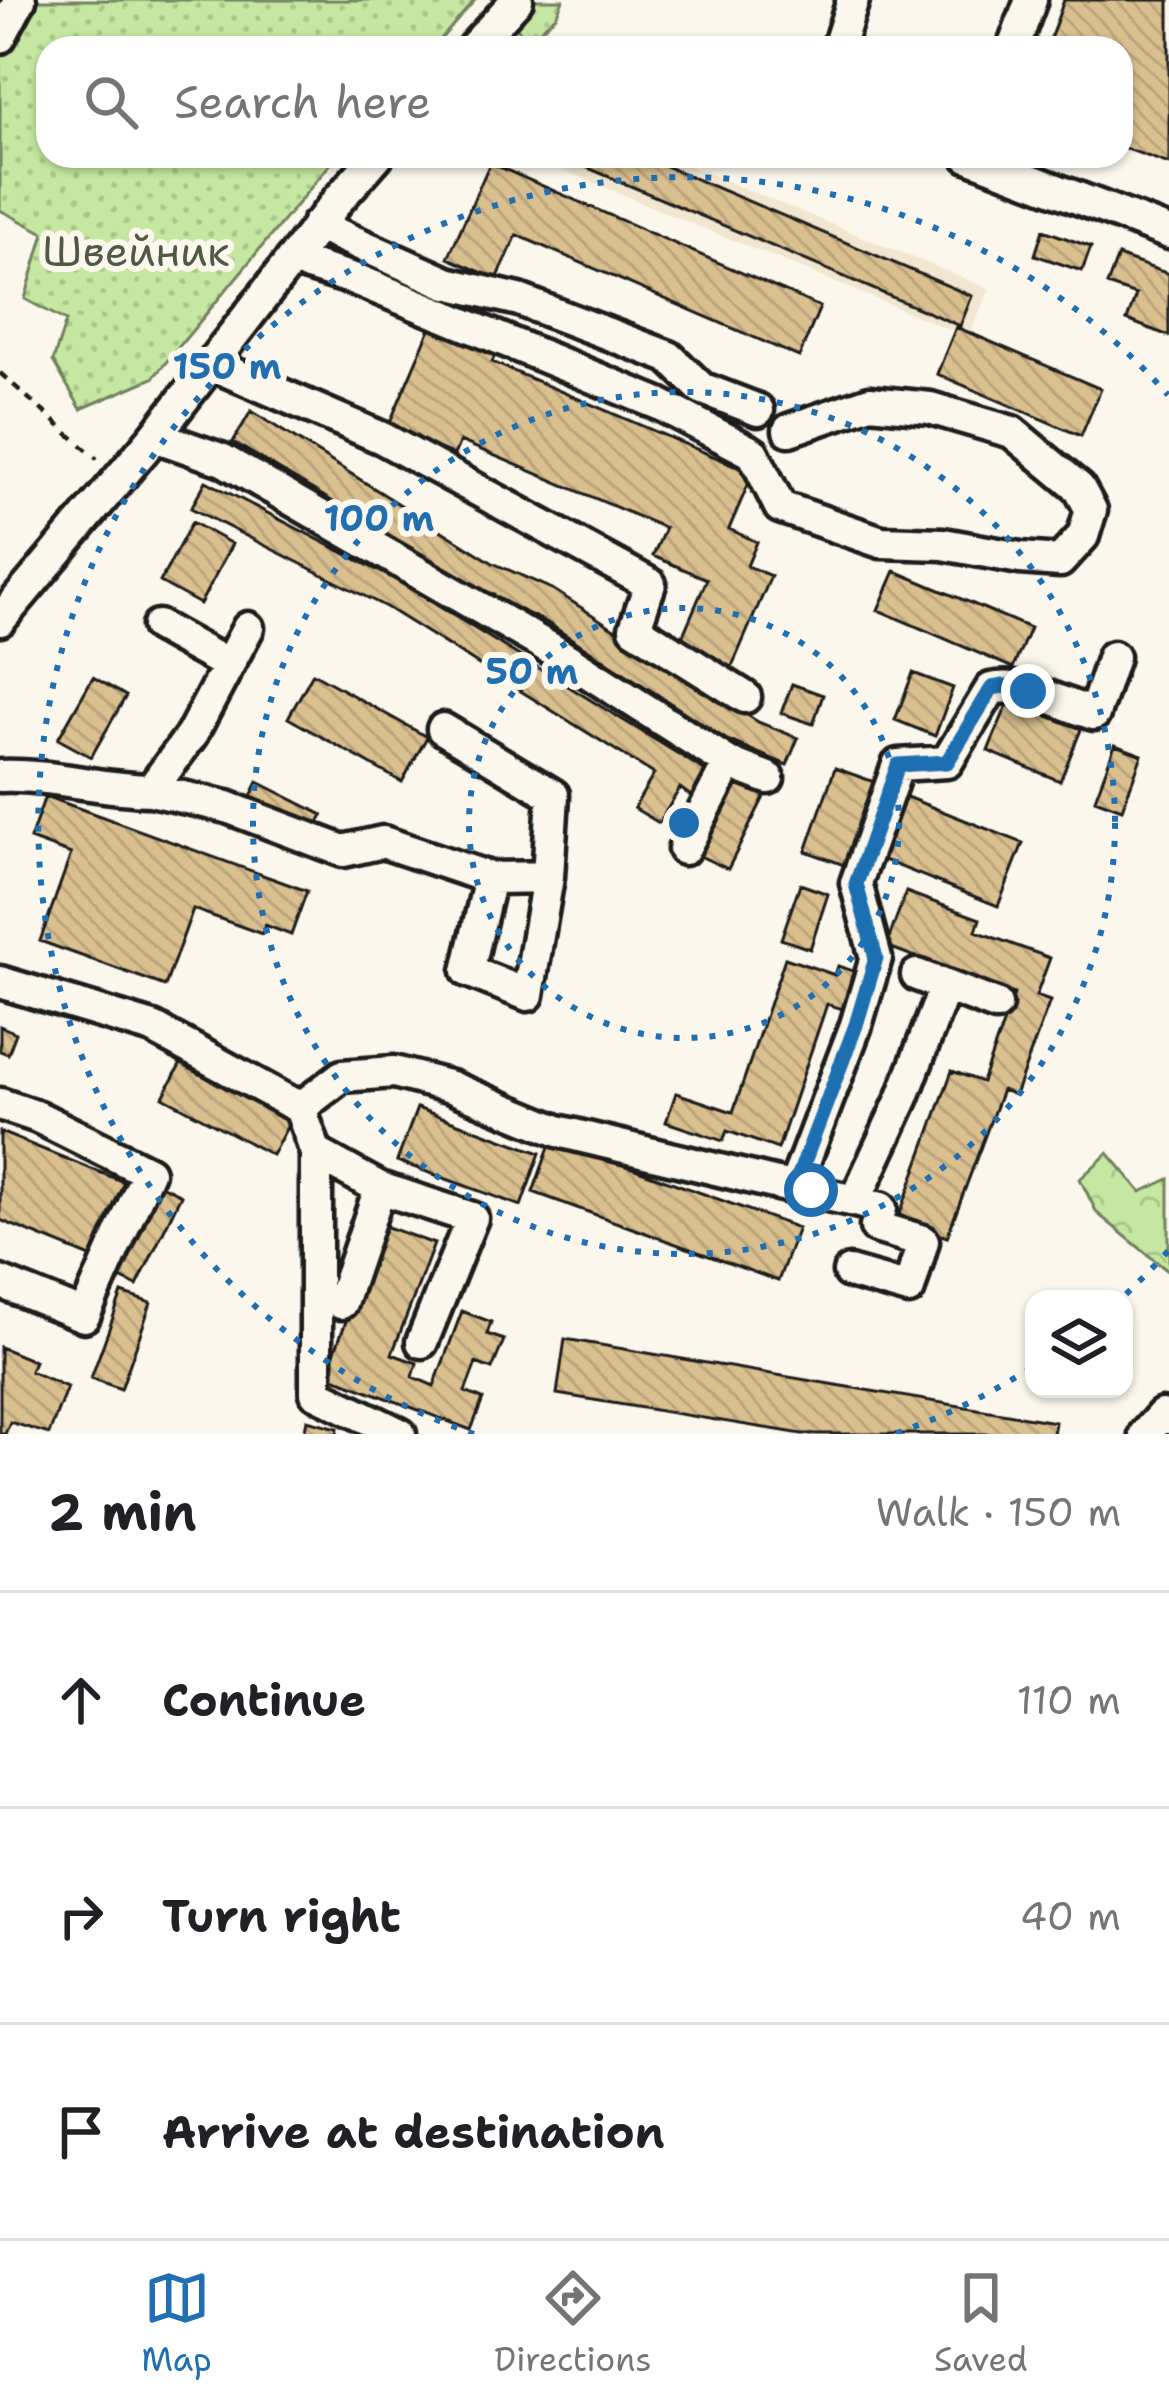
<!DOCTYPE html>
<meta charset="utf-8">
<style>
body{margin:0;font-family:"Shantell Sans",sans-serif;background:#f6f6f6;color:#202124}
.controls{position:absolute;right:36px;bottom:36px;display:grid;overflow:hidden;border-radius:24px;box-shadow:0 3px 9px #0004}
.controls button{width:108px;height:108px;display:grid;place-items:center;padding:0;border:0;border-bottom:3px solid #e0e0e0;background:#fff;color:#202124;font:60px sans-serif}
.stop{position:absolute;width:36px;height:36px;margin:-27px;border:9px solid #1f6fb2;border-radius:50%;background:#fff}
.stop.end{background:#1f6fb2;border-color:#fff;box-shadow:0 3px 12px #0008}
.list{margin:0;padding:0;list-style:none}
h2{display:flex;justify-content:space-between;align-items:center;height:156px;margin:0;padding:0 48px;font-size:51px}
h2 small{font-size:39px;font-weight:400;color:#757577}
.list li{display:grid;grid-template-columns:78px 1fr auto;gap:36px;align-items:center;box-sizing:border-box;height:216px;padding:0 48px;border-top:3px solid #e0e0e0}
.list b{display:block;font-size:45px;white-space:nowrap}
.list em{font-size:39px;font-style:normal;color:#757577}
.icon{flex:none;width:66px;height:66px;fill:none;stroke:currentColor;stroke-width:2;stroke-linecap:round;stroke-linejoin:round}
.map{position:relative;flex:none;width:1169px;height:1434px;overflow:hidden}
.search{position:absolute;background:#fff;box-shadow:0 3px 9px #0004;left:36px;right:36px;top:36px;height:132px;display:flex;align-items:center;gap:30px;box-sizing:border-box;padding:0 42px;border-radius:36px;color:#757577;font-size:45px}
.sheet{height:804px;background:#fff}
nav{display:flex;justify-content:space-around;align-items:center;box-sizing:border-box;height:168px;border-top:3px solid #e0e0e0;background:#fff;font-size:33px;color:#757577}
nav a{display:grid;justify-items:center;gap:6px}
nav .on{color:#1f6fb2}
.map>svg:first-child{display:block}
.built{fill:#f1e6d0}
.grass{fill:url(#grass-dots);stroke:#70825e;stroke-width:3}
.forest{fill:url(#forest-crowns);stroke:#70825e;stroke-width:3}
.building{fill:url(#building-back-hatch);stroke:#1c1c1c;stroke-width:3}
.lines{fill:none;stroke-linecap:round;stroke-linejoin:round}
.minor-casing{stroke:#1c1c1c;stroke-width:39}
.path{stroke:#1c1c1c;stroke-width:4.5;stroke-dasharray:9 9;stroke-linecap:butt}
.minor{stroke:#fbf7ec;stroke-width:30}
.route{stroke:#1f6fb2;stroke-width:15}
.ring{fill:none;stroke:#1f6fb2;stroke-width:6;stroke-dasharray:6 12}
.labels{text-anchor:middle;dominant-baseline:central;stroke-width:12;stroke-linejoin:round;paint-order:stroke}
.park-label{font-size:42px;fill:#4f5944;stroke:#fbf7ec}
.centre{fill:#1f6fb2;stroke:#fbf7ec;stroke-width:6}
.ring-label{font-size:36px;text-anchor:middle;font-weight:bold;fill:#1f6fb2;stroke:#fbf7ec;stroke-width:12;stroke-linejoin:round;paint-order:stroke}
</style>
<div class="map">
<svg width="1169" height="1434" viewBox="0 0 1169 1434">
<defs>
<pattern id="grass-dots" width="8" height="8" patternUnits="userSpaceOnUse" patternTransform="scale(3)"><rect width="8" height="8" fill="#c5e7a1"/><path d="M2 2h.1M6 6h.1" fill="none" stroke="#a9c68a" stroke-width="1.8" stroke-linecap="round"/></pattern>
<pattern id="forest-crowns" width="20" height="18" patternUnits="userSpaceOnUse" patternTransform="scale(3)"><rect width="20" height="18" fill="#c5e7a1"/><path d="M2 6a3 3 0 1 1 6 0M12 15a3 3 0 1 1 6 0" fill="none" stroke="#a9c68a"/></pattern>
<pattern id="building-back-hatch" width="6" height="6" patternUnits="userSpaceOnUse" patternTransform="scale(3)"><rect width="6" height="6" fill="#dabf8f"/><path d="M-1 5l2 2M0 0l6 6M5-1l2 2" fill="none" stroke="#baa47b"/></pattern>
</defs>
<rect width="100%" height="100%" fill="#fbf7ec"/>
<filter id="ink" filterUnits="userSpaceOnUse"><feTurbulence type="fractalNoise" baseFrequency=".00833" numOctaves="2"/><feDisplacementMap in="SourceGraphic" scale="24" xChannelSelector="R" yChannelSelector="G"/><feConvolveMatrix kernelMatrix="1 2 1 2 8 2 1 2 1" color-interpolation-filters="sRGB"/></filter>
<g filter="url(#ink)">
<path class="built" d="M559 156H665L990 289 968 337 555 167Z"/>
<path class="grass" d="M0 0H475L433 48H48V156H337L153 378 81 409 53 361 66 321 25 299 44 233 0 210Z
M533 0H563L556 16 533 36 521 35 517 27Z"/>
<path class="forest" d="M1108 1153 1141 1192 1169 1179V1272L1097 1213 1080 1179Z"/>
<path class="building" d="M1064 0H1169V164L1121 147V48H1047Z
M569 156H642L972 296 960 326 567 159Z
M490 163 820 307 799 357 517 235 497 279 448 258Z
M1043 230 1091 247 1082 271 1035 255Z
M1118 256 1169 274V336L1127 320 1136 295 1107 285Z
M432 324 497 351 492 362 753 473 729 529 757 542 747 566 771 576 730 671 677 649 707 579 653 556 665 528 460 441 454 455 388 427Z
M956 327 1101 389 1081 436 937 374Z
M251 411 493 563 554 590 758 722 798 738 787 765 727 740 546 622 490 596 233 442Z
M206 481 396 580 709 773 695 799 680 788 659 823 634 808 654 774 386 607 191 508Z
M192 522 232 544 200 604 160 582Z
M895 571 1030 628 1013 668 878 610Z
M313 673 427 737 402 782 288 718Z
M913 673 953 688 935 736 895 720Z
M93 677 126 696 91 757 58 739Z
M792 684 823 695 813 724 781 713Z
M1010 698 1082 727 1060 781 988 751Z
M1115 745 1142 755 1122 809 1095 799Z
M835 768 877 783 847 866 806 851Z
M738 780 766 793 728 869 700 856Z
M258 782 323 815 313 834 248 802Z
M45 796 307 891 291 935 265 925 262 934 193 909 165 986 40 941 71 854 30 839Z
M904 796 1023 843 998 906 878 858Z
M800 884 828 894 810 949 781 939Z
M906 892 980 919 976 931 1050 958 1036 996 1050 1001 1015 1095 1002 1090 947 1237 898 1219 952 1071 982 1082 1014 994 886 946Z
M785 958 835 975 838 966 859 973 846 1010 827 1004 778 1149 727 1131 723 1141 666 1122 676 1093 733 1112Z
M0 1026 16 1033 8 1054 0 1051Z
M186 1054 295 1112 272 1155 163 1097Z
M417 1108 540 1153 521 1206 397 1161Z
M0 1132 129 1184 98 1260 0 1220Z
M552 1139 798 1228 778 1281 533 1192Z
M159 1184 181 1195 137 1286 116 1276Z
M382 1225 434 1244 392 1354 417 1363 413 1377 434 1386 462 1311 491 1322 487 1334 504 1340 492 1369 476 1363 465 1392 483 1399 471 1430 326 1375Z
M122 1293 151 1303 121 1389 91 1378Z
M565 1339 1055 1422 1053 1434H802L557 1394Z
M0 1347 34 1361 30 1371 67 1387 49 1434 10 1422 5 1434H0Z
M307 1420 338 1428 337 1434H304Z"/>
<g class="lines">
<g class="minor-casing">
<path id="minor" d="M0 37 20 0
M473 48 517 0
M838 48 853 0
M1013 48 1031 0
M968 156 1169 233
M317 225 447 283 519 300 669 357 701 388 758 410
M291 260 357 280 659 404 753 453 780 507 881 542 943 544 1020 558 1060 561 1083 536 1091 510 1079 488 1012 432 930 408 870 402 789 430
M211 364 382 438 650 584 635 628 745 697
M155 436 223 460 553 650 729 763 768 778
M0 620 155 436 338 200 377 156
M158 626 228 665
M443 729 553 795 548 877 528 995 468 971 490 878
M0 776C51 774 99 789 151 790L192 734 248 628
M151 790 227 807 343 851 383 842 490 878 548 877
M684 849 729 763
M917 975 996 1005
M0 982 153 1028 300 1108 316 1153V1393L400 1434
M0 1104 38 1117 148 1172 84 1316 0 1282
M300 1108 342 1076 394 1072 451 1087 558 1131 794 1188 856 1025 876 958 856 883 898 765 947 762 991 689C1023 681 1063 705 1094 714L1113 657
M316 1153 380 1188 472 1218 422 1342
M794 1188 855 1201 903 1097 945 987
M849 1272 909 1289 923 1241 876 1227 881 1208 855 1201
M341 1303 380 1188
M1145 1434 1162 1415 1169 1418"/>
</g>
<path class="path" d="M0 373 97 459"/>
<use href="#minor" class="minor"/>
</g>
</g>
<g class="lines" filter="url(#ink)">
<path class="route" d="M811 1190 794 1188 856 1025 876 958 856 884 898 765 947 762 992 688 1003 686 1028 691"/>
</g>
<g class="ring">
<circle cx="684" cy="823" r="215"/>
<circle cx="684" cy="823" r="431"/>
<path d="M1168 1251A646 646 0 0 1 1125 1295M1031 1368A646 646 0 0 1 894 1434M474 1434A646 646 0 1 1 1168 395"/>
</g>
<g class="labels">
<g class="park-label">
<text x="136" y="251">Швейник</text>
</g>
</g>
<circle cx="684" cy="823" r="18" class="centre"/>
<g class="ring-label">
<text x="227" y="379">150 m</text>
<text x="379" y="531">100 m</text>
<text x="532" y="684">50 m</text>
</g>
</svg>
<div class="controls">
<button><svg class="icon" aria-label="layers" viewBox="0 0 24 24"><path d="M12 4l9 5-9 5-9-5zM3 14l9 5 9-5"/></svg></button>
</div>
<div class="stop" style="left:811px;top:1190px"></div>
<div class="stop end" style="left:1028px;top:691px"></div>
<div class="search"><svg class="icon" aria-label="search" viewBox="0 0 24 24"><circle cx="10" cy="10" r="6"/><path d="M15 15l6 6"/></svg>Search here</div>
</div>
<section class="sheet">
<h2>2 min<small>Walk · 150 m</small></h2>
<ul class="list">
<li><svg class="icon" aria-label="ahead" viewBox="0 0 24 24"><path d="M12 20V5M6 11l6-6 6 6"/></svg><div><b>Continue</b></div><em>110 m</em></li>
<li><svg class="icon" aria-label="right" viewBox="0 0 24 24"><path d="M7 20v-9h11M14 6l5 5-5 5"/></svg><div><b>Turn right</b></div><em>40 m</em></li>
<li><svg class="icon" aria-label="arrive" viewBox="0 0 24 24"><path d="M6 21V4h12l-3 4 3 4H6"/></svg><div><b>Arrive at destination</b></div></li>
</ul>
</section>
<nav>
<a class="on"><svg class="icon" aria-label="map" viewBox="0 0 24 24"><path d="M3 6l6-2 6 2 6-2v14l-6 2-6-2-6 2zM9 4v14M15 6v14"/></svg>Map</a>
<a><svg class="icon" aria-label="directions" viewBox="0 0 24 24"><path d="M12 3l9 9-9 9-9-9zM9 14v-3h6M13 9l2 2-2 2"/></svg>Directions</a>
<a><svg class="icon" aria-label="saved" viewBox="0 0 24 24"><path d="M7 4h10v16l-5-4-5 4z"/></svg>Saved</a>
</nav>
